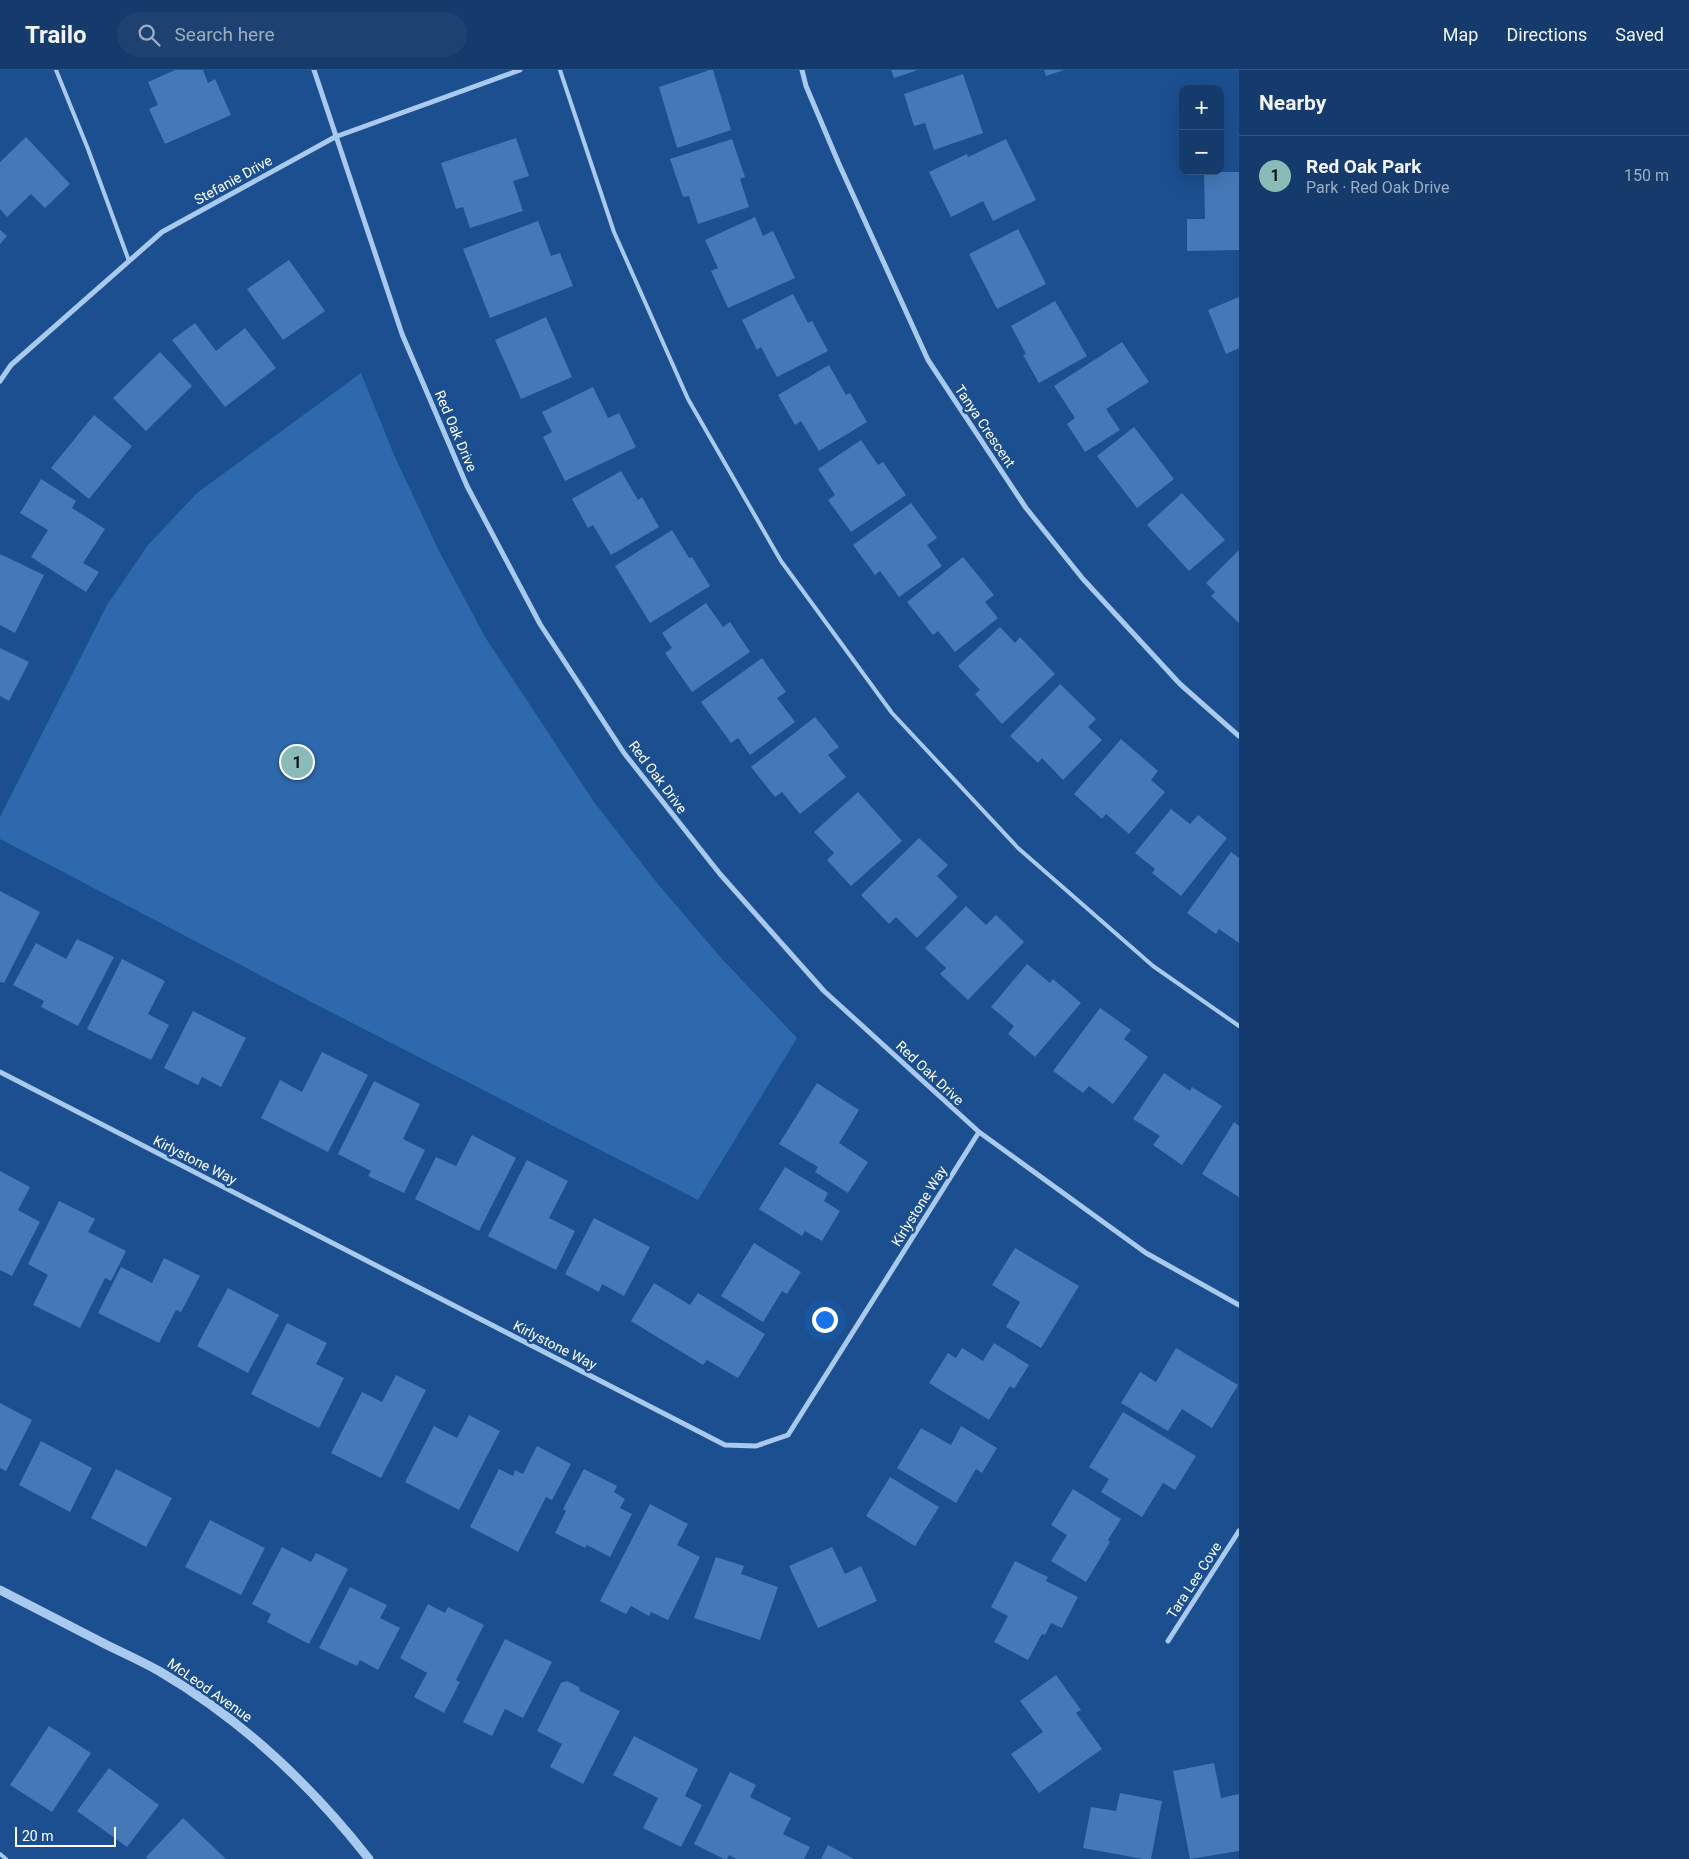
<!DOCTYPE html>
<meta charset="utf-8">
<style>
body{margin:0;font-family:Roboto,sans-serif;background:#1d4271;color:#f1f3f6}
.controls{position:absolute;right:15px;top:15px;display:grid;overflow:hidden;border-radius:10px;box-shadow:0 5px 20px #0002}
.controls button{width:45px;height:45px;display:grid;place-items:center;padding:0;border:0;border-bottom:1px solid #33557e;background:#143b6b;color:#f1f3f6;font:25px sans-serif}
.scale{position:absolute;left:15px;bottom:12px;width:101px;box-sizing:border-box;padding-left:5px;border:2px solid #fff;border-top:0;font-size:14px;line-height:18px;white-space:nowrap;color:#fff;-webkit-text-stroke:4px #1b4f8f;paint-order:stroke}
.you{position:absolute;left:824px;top:1249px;width:18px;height:18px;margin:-12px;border:4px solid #fff;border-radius:50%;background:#1a73e8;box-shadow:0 0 0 8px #1a73e833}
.badge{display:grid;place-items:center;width:32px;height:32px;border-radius:50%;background:#8bbbb9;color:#111;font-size:16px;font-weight:700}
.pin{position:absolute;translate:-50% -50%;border:2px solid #fff;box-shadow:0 1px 5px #0006}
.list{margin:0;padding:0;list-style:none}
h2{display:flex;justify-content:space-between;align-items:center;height:65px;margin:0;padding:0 20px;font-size:21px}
h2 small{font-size:16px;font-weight:400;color:#9dadc1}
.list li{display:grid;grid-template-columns:32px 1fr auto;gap:15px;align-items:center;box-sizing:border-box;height:80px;padding:0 20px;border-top:1px solid #33557e}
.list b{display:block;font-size:19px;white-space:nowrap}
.list p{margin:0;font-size:16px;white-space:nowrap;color:#9dadc1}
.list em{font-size:16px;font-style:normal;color:#9dadc1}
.icon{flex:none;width:28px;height:28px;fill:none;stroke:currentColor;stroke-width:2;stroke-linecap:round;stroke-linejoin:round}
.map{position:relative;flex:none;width:1239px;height:1789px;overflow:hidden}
header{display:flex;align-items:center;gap:30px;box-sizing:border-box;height:70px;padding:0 25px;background:#143b6b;border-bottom:1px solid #33557e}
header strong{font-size:24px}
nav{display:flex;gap:28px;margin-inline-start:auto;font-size:18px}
.search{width:350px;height:45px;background:#1d4271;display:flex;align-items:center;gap:12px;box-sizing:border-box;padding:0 18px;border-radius:28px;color:#9dadc1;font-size:19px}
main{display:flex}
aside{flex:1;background:#143b6b}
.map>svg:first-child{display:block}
.green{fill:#2e69ad}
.building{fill:#4478b7}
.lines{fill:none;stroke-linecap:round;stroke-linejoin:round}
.service{stroke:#a9c9ee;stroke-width:4}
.minor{stroke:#a9c9ee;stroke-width:5}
.tertiary{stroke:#a9c9ee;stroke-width:9}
.labels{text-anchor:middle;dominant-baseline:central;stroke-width:5;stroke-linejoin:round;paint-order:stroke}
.street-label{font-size:14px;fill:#fff;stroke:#1b4f8f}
</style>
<header>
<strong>Trailo</strong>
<div class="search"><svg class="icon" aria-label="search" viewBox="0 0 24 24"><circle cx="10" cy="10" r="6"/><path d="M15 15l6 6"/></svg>Search here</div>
<nav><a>Map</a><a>Directions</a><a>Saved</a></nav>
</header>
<main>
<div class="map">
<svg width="1239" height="1789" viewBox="0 0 1239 1789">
<rect width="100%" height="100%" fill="#1b4f8f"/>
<path class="green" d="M361 303 394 385 438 479 485 567 594 732 657 813 722 889 797 968 698 1130 315 934 0 769V747L107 535 148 475 197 423Z"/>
<path class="building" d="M175 0H203L208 13 215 9 231 45 165 74 149 39 158 35 148 12Z
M710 0H713L731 60 677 78 659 17Z
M891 0H918L894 8Z
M1044 0H1064L1046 6Z
M963 4 983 63 934 80 925 53 914 56 904 24Z
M26 67 70 114 45 138 31 124 7 147 0 139V92Z
M516 68 529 106 513 111 523 141 470 158 463 137 456 139 441 93Z
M732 69 745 107 740 109 749 137 698 154 689 126 683 127 670 89Z
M1006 69 1036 130 993 151 983 131 951 147 929 102 967 84 968 87Z
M1204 102H1239V180L1187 181V149H1205Z
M755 147 763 166 773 161 795 208 728 238 711 201 718 198 705 170Z
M538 151 551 186 560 183 573 216 490 248 463 179Z
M1018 159 1046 214 997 239 969 184Z
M0 160 7 166 0 174Z
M289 190 325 241 283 270 247 219Z
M793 224 808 253 812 251 828 281 777 307 761 277 757 280 742 250Z
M1239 227V278L1226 284 1208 240Z
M1055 231 1087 286 1039 313 1023 285 1026 284 1011 256Z
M546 247 572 307 521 329 495 270Z
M195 253 216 281 245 258 276 298 225 337 172 270Z
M1122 272 1149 312 1106 339 1120 360 1085 382 1067 354 1075 348 1054 316Z
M160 282 192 316 146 361 113 328Z
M829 295 846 325 850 323 867 352 819 381 801 351 795 355 778 325Z
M593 317 608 348 619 343 636 377 565 411 543 367 552 362 542 342Z
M94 345 132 376 89 429 51 398Z
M1134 357 1174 409 1137 438 1097 386Z
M861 370 878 395 883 392 906 425 851 462 828 430 835 425 818 399Z
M621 401 638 430 642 427 659 457 611 485 593 455 588 458 572 429Z
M41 409 76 431 72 438 105 459 83 493 99 502 86 522 31 487 48 460 20 443Z
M1182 423 1225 470 1189 501 1147 455Z
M911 433 937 468 927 475 942 496 899 527 880 501 875 505 853 475Z
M672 460 689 488 692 487 710 516 650 553 615 496Z
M1239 480V553L1211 526 1215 522 1206 513Z
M0 484 44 505 15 563 0 555Z
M963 487 994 525 985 532 998 548 955 582 938 561 933 565 907 532Z
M706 533 723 557 730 552 750 582 692 622 665 583 672 578 662 563Z
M1000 557 1015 573 1020 567 1055 604 1002 654 975 624 980 620 958 596Z
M0 578 29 592 9 631 0 626Z
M762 588 786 622 777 628 795 652 750 685 738 668 731 673 701 632Z
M1060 614 1096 649 1088 657 1102 670 1063 710 1042 688 1038 693 1010 666Z
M815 647 839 677 828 685 846 707 800 744 782 722 775 727 751 697Z
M1121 669 1158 701 1151 710 1165 722 1129 764 1106 744 1102 749 1074 724Z
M858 722 902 771 851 816 827 790 834 783 814 762Z
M1171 739 1190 754 1198 745 1227 768 1181 826 1152 803 1155 799 1135 783Z
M919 768 948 795 937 806 958 827 917 868 896 847 889 854 861 825Z
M1231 782 1239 788V873L1219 859 1216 864 1187 843Z
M0 821 40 842 4 913 0 912Z
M966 836 986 855 996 845 1024 872 968 930 940 904 946 898 925 878Z
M77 869 114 887 78 956 41 937 44 931 13 915 36 873 66 889Z
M122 889 165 911 148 944 169 955 151 990 87 959Z
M1027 894 1050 913 1053 909 1081 933 1035 987 1008 964 1014 956 991 937Z
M1100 938 1131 960 1124 969 1148 987 1113 1034 1089 1016 1083 1023 1053 1001Z
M193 941 246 968 221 1017 202 1007 198 1015 164 998Z
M322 982 368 1005 328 1082 261 1048 280 1010 302 1022Z
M1164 1003 1190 1021 1192 1017 1222 1036 1182 1095 1153 1075 1160 1066 1133 1049Z
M374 1011 420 1034 403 1069 425 1080 404 1123 368 1106 371 1101 338 1084Z
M817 1013 859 1040 839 1073 868 1092 848 1123 815 1102 818 1097 779 1074Z
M1234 1052 1239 1056V1127L1202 1104Z
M472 1065 516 1088 479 1161 415 1129 436 1087 456 1096Z
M527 1090 568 1111 549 1148 575 1161 556 1200 488 1166Z
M785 1097 828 1123 824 1131 840 1141 822 1171 805 1161 802 1166 759 1139Z
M0 1101 30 1117 18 1140 40 1152 12 1206 0 1200Z
M59 1131 95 1149 88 1162 126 1181 111 1211 105 1208 80 1258 33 1235 48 1205 28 1194Z
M594 1148 650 1177 624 1226 602 1214 599 1222 565 1204Z
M754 1173 801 1202 787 1224 782 1221 763 1252 721 1226Z
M1015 1178 1079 1216 1041 1278 1006 1257 1020 1232 992 1215Z
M164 1188 200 1206 181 1242 176 1240 159 1273 98 1243 121 1197 152 1213Z
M654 1213 690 1235 698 1223 765 1264 738 1308 707 1290 703 1295 631 1251Z
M228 1218 279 1245 248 1303 197 1276Z
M287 1253 327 1273 316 1294 344 1308 319 1358 251 1324Z
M994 1273 1029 1295 1014 1319 1010 1316 989 1350 929 1313 948 1283 956 1288 962 1278 983 1291Z
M1176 1278 1238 1315 1212 1358 1182 1339 1168 1361 1121 1333 1140 1302 1156 1312Z
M396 1305 426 1320 381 1408 331 1383 362 1322 382 1332Z
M0 1333 32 1350 6 1401 0 1398Z
M1123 1342 1196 1386 1175 1420 1163 1413 1142 1447 1101 1422 1109 1409 1089 1397Z
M469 1345 500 1361 459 1440 405 1412 434 1356 457 1368Z
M961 1356 997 1378 982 1403 976 1399 956 1433 897 1398 921 1358 951 1375Z
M41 1371 92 1398 70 1442 19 1415Z
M537 1376 571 1394 552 1430 546 1427 518 1482 470 1457 499 1399 513 1406 515 1400 523 1404Z
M116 1399 172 1428 146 1477 91 1448Z
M584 1399 617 1416 614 1422 625 1429 620 1438 632 1444 610 1487 587 1475 585 1478 555 1463 566 1441 563 1439Z
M890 1407 939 1437 915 1476 866 1446Z
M1073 1419 1121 1449 1108 1470 1110 1472 1086 1512 1051 1491 1067 1465 1051 1455Z
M650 1434 688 1454 677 1475 700 1487 668 1550 651 1542 649 1546 631 1536 626 1544 600 1531Z
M210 1450 265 1478 241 1525 185 1497Z
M282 1477 311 1492 316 1483 348 1499 309 1574 267 1552 271 1544 252 1534Z
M832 1477 845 1504 861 1496 877 1531 818 1558 789 1496Z
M716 1487 744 1496 741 1504 778 1517 760 1570 694 1548Z
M1015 1491 1048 1507 1046 1511 1078 1527 1062 1558 1051 1553 1045 1565 1042 1564 1028 1590 994 1572 1008 1546 991 1537Z
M350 1517 387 1535 380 1548 400 1558 378 1600 360 1590 357 1596 319 1578Z
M428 1534 445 1543 448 1537 484 1555 456 1610 460 1612 444 1643 414 1627 427 1603 400 1588Z
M505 1569 552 1592 523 1648 505 1639 492 1666 463 1652Z
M1056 1605 1081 1640 1076 1643 1102 1679 1039 1723 1011 1684 1043 1662 1020 1631Z
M567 1611 579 1617 580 1621 620 1641 583 1714 550 1697 562 1674 537 1661 561 1613Z
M49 1656 91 1683 52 1742 10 1715Z
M634 1666 698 1699 685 1726 702 1735 681 1777 643 1758 658 1728 613 1705Z
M1214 1693 1221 1728 1239 1724V1781L1190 1789 1173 1701Z
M109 1698 159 1735 127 1777 77 1741Z
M730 1702 756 1715 750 1727 791 1748 783 1764 810 1777 804 1789H736L729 1785 727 1789H724L694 1774Z
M1120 1723 1162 1731 1151 1789H1143L1083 1778 1091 1737 1116 1741Z
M183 1748 226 1789H148L146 1787Z
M828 1775 854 1789H821Z"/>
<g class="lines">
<path class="service" d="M56 0 88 79 129 191
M560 0 614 162 688 329 781 491 892 643 1018 778 1153 896 1239 956
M0 1784 6 1789"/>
<path class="minor" d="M314 0 402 264 467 416 540 554 624 683 720 804 824 921 979 1062 1146 1183 1239 1235
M802 0 806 16 839 94 928 290 1026 438 1083 509 1180 614 1239 666
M0 311 11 295 162 162 335 67 520 0
M0 1002 725 1375 756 1376 788 1365 979 1062
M1168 1571 1239 1461"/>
<path class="tertiary" d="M0 1520C35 1538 70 1556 105 1574 123 1583 141 1591 159 1601 241 1649 311 1715 369 1789"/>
</g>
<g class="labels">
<g class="street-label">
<text transform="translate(233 110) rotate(-29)">Stefanie Drive</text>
<text transform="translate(985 356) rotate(56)">Tanya Crescent</text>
<text transform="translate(456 361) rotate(67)">Red Oak Drive</text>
<text transform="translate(658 707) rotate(53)">Red Oak Drive</text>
<text transform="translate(930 1003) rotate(43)">Red Oak Drive</text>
<text transform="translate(195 1090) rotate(27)">Kirlystone Way</text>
<text transform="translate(919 1136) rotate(-58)">Kirlystone Way</text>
<text transform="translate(555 1275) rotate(27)">Kirlystone Way</text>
<text transform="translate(1194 1510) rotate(-57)">Tara Lee Cove</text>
<text transform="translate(210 1620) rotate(35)">McLeod Avenue</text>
</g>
</g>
</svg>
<div class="controls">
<button>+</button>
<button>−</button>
</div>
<div class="scale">20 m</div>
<div class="you"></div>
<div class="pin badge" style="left:297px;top:692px">1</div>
</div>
<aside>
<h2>Nearby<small></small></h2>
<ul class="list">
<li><span class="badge">1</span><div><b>Red Oak Park</b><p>Park · Red Oak Drive</p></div><em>150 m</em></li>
</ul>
</aside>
</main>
